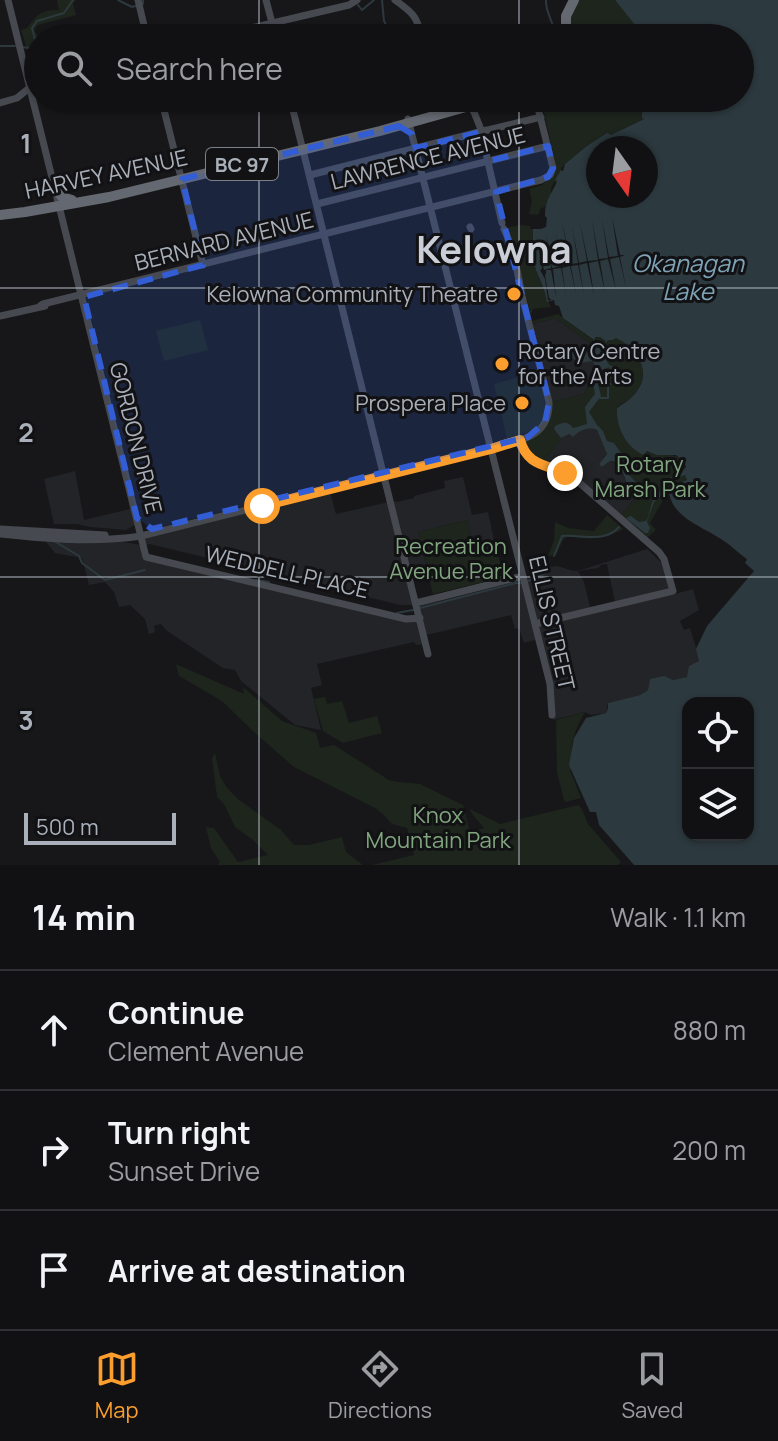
<!DOCTYPE html>
<meta charset="utf-8">
<style>
body{margin:0;font-family:Manrope,sans-serif;background:#1e1f22;color:#f1f3f6}
.controls{position:absolute;right:24px;bottom:24px;display:grid;overflow:hidden;border-radius:16px;box-shadow:0 2px 6px #0004}
.controls button{width:72px;height:72px;display:grid;place-items:center;padding:0;border:0;border-bottom:2px solid #303134;background:#111114;color:#f1f3f6;font:40px sans-serif}
.compass{position:absolute;left:586px;top:136px;width:72px;height:72px;border-radius:50%;background:#111114;box-shadow:0 2px 6px #0004;rotate:166deg}
.scale{position:absolute;left:24px;bottom:20px;width:152px;box-sizing:border-box;padding-left:8px;border:4px solid #a9b0ba;border-top:0;font-size:22px;line-height:28px;white-space:nowrap;color:#a9b0ba;-webkit-text-stroke:6px #121215;paint-order:stroke}
.stop{position:absolute;width:24px;height:24px;margin:-18px;border:6px solid #fc9e2d;border-radius:50%;background:#fff}
.stop.end{background:#fc9e2d;border-color:#fff;box-shadow:0 2px 8px #0008}
.list{margin:0;padding:0;list-style:none}
h2{display:flex;justify-content:space-between;align-items:center;height:104px;margin:0;padding:0 32px;font-size:34px}
h2 small{font-size:26px;font-weight:400;color:#9c9da0}
.list li{display:grid;grid-template-columns:52px 1fr auto;gap:24px;align-items:center;box-sizing:border-box;height:120px;padding:0 32px;border-top:2px solid #303134}
.list b{display:block;font-size:30px;white-space:nowrap}
.list p{margin:0;font-size:26px;white-space:nowrap;color:#9c9da0}
.list em{font-size:26px;font-style:normal;color:#9c9da0}
.icon{flex:none;width:44px;height:44px;fill:none;stroke:currentColor;stroke-width:2;stroke-linecap:round;stroke-linejoin:round}
.map{position:relative;flex:none;width:778px;height:865px;overflow:hidden}
.search{position:absolute;background:#111114;box-shadow:0 2px 6px #0004;left:24px;right:24px;top:24px;height:88px;display:flex;align-items:center;gap:20px;box-sizing:border-box;padding:0 28px;border-radius:44px;color:#9c9da0;font-size:30px}
.sheet{height:464px;background:#111114}
nav{display:flex;justify-content:space-around;align-items:center;box-sizing:border-box;height:112px;border-top:2px solid #303134;background:#111114;font-size:22px;color:#9c9da0}
nav a{display:grid;justify-items:center;gap:4px}
nav .on{color:#fc9e2d}
.map>svg:first-child{display:block}
.built{fill:#232427;fill-rule:evenodd}
.green{fill:#1d251d}
.water{fill:#2c393e;fill-rule:evenodd}
.pier{fill:#17171a}
.lines{fill:none;stroke-linecap:round;stroke-linejoin:round}
.stream{stroke:#2c393e;stroke-width:2}
.secondary{stroke:#46494f;stroke-width:7}
.highway{stroke:#646870;stroke-width:10}
.route{stroke:#fc9e2d;stroke-width:10}
.marked{fill:#325dd4;fill-opacity:0.2;stroke:#325dd4;stroke-width:6;stroke-dasharray:16 10;stroke-linejoin:round}
.grid{fill:none;stroke:#a9b0ba;stroke-width:2;stroke-opacity:0.55}
.poi-dot{fill:#fc9e2d;stroke:#121215;stroke-width:3}
.labels{text-anchor:middle;dominant-baseline:central;stroke-width:6;stroke-linejoin:round;paint-order:stroke}
.shield{fill:#121215;stroke:#7c8188;stroke-width:2}
.shield-label{font-size:20px;font-weight:bold;fill:#a9b0ba}
.street-label{font-size:22px;fill:#a9b0ba;stroke:#121215}
.poi-label{font-size:22px;fill:#a9b0ba;stroke:#121215;text-anchor:end}
.park-label{font-size:22px;fill:#81a67f;stroke:#121215}
.water-label{font-size:24px;font-style:italic;fill:#7ea3b7;stroke:#121215}
.town-label{font-size:38px;font-weight:bold;fill:#caced6;stroke:#121215}
.grid-label{font-size:26px;text-anchor:middle;font-weight:bold;fill:#a9b0ba;stroke:#121215;stroke-width:6;stroke-linejoin:round;paint-order:stroke}
</style>
<div class="map">
<svg width="778" height="865" viewBox="0 0 778 865">
<rect width="100%" height="100%" fill="#17171a"/>
<path class="built" d="M555 318 590 343 591 348 586 353 574 350 572 353 573 359 581 363 591 360 594 362 597 371 584 394 552 402 533 324Z
M591 428 595 429 598 432 607 454 603 458 602 467 610 461 615 462 622 471 627 482 625 486 621 489 628 488 636 497 620 516 583 482 542 463 565 434 569 433 573 437 578 431Z
M75 471 84 520 134 508 138 523 126 530 90 527 77 524H54L44 479Z
M463 477 472 515 488 512 494 540 473 545 467 520 418 532 428 574 413 579 418 598 413 605H400L380 600 150 544 145 545 147 556 412 617 418 616 416 607 530 578 547 567 557 566 574 571 581 570 647 549 663 564 671 595 693 589 699 610 680 621 684 630 690 628 700 661 687 677 650 685 648 690 640 695 608 703 606 713 591 715 585 712 553 720 551 700 538 639 524 643 519 628 515 629 511 615 422 636 423 644 416 645 414 642 317 664 322 685 311 688 321 730 295 725 241 681 235 670 223 668 167 631 161 624 154 626 155 632 149 634 145 619 130 605 119 607 114 592 105 582 89 585 82 558 55 553 47 543 46 537 101 538 141 545 142 534 329 488 336 514 393 501 397 502 414 498V496L445 488 444 481ZM607 564 615 602 590 607 584 582 578 571 598 568 601 565Z"/>
<path class="green" d="M57 0H76L73 3 76 15 38 25 34 30 39 38 37 46 25 49 26 46 21 30 27 28C37 15 40 10 59 10Z
M577 0H615L635 25 639 38H569L570 18Z
M541 98H642V117L646 118 611 135 607 133 586 147 561 168V172L556 179 557 182H554L551 188V195L545 207 541 208 538 215 529 214 532 201 529 189 542 185 557 170Z
M521 225 530 226V229H533C532 258 539 282 551 307L533 309 531 315 522 283V278L508 230 510 227Z
M558 314 593 340 600 336 608 339 616 337C639 349 654 373 633 396 628 401 622 403 617 407 617 427 624 444 641 454L647 451C671 461 683 444 687 480L671 486 650 523 656 530 647 538 620 516 636 497 628 488 624 493 620 489C632 482 621 463 610 461L602 467 599 464 607 454 597 430C588 426 579 431 573 437L569 434 565 435 542 463 529 454 523 442 551 413 552 402 584 394 597 373 594 362 590 360C583 365 581 361 573 359L571 352 577 349 583 353 587 352 591 348 590 343 555 318 533 324 532 321Z
M200 320 208 350 164 361 156 331Z
M534 370H537C542 389 554 417 532 430 525 434 515 435 507 438L494 384 520 377Z
M607 515 623 529C603 540 591 540 568 536L563 540 556 555 548 556 554 540 555 522 568 528 594 531Z
M467 520 473 545 494 540 504 577 433 594 418 532Z
M176 664 244 694 243 687 282 721 316 733 320 748 334 745 389 780 398 782 420 784 463 805 470 832 484 828 472 814 470 809 500 824 578 805 582 809 588 824 621 862 618 865H372L414 855 407 828 392 824 384 815 375 808 294 767 255 733 222 701 179 676Z
M325 697 327 704 342 701 349 723 377 716 382 733 343 743 323 731 314 699Z
M585 712C575 730 567 747 575 768L570 770 581 798 566 802 564 800 557 773 556 720Z
M215 753 220 776 227 788 238 799 281 830 294 845H309L342 837 346 852 363 865H217L220 862 211 848 206 827 214 828 238 862 268 855 253 840 235 827 224 804 217 797 212 758Z"/>
<path class="water" d="M615 0H778V865H634L599 825 596 812H590L569 765 574 738 586 718 606 713 608 708V703L640 695 648 690 650 679 664 676 673 680 687 677 689 666 699 661 696 649 707 626 754 571 745 563 747 559C739 554 734 548 727 543 707 528 669 518 669 489L675 484 687 480 685 475 669 481 665 485 660 497 654 502 647 522 650 528 648 533H645L626 518 631 516 639 522 646 521 648 518 652 502 659 493 666 479 681 474 686 467 684 462 676 455H657L647 451 643 455C625 446 616 427 617 408 622 404 628 401 633 396 654 374 639 349 616 338L613 340H608L604 345 606 350 610 351 617 347 621 350 619 356H610L606 360 610 366H619L616 372 618 381 612 380 609 367 602 370 598 384 601 396 589 412 597 425 603 431 607 441 614 443 626 460C624 473 632 479 641 486V490L636 497 628 488 624 493 620 489 626 486C627 476 620 468 614 461H610L602 467 599 464 607 454 597 430C588 426 579 431 573 437L569 434 561 438 554 429 555 426C563 423 567 420 573 428L587 424 585 407 595 394 593 383 597 371 593 361 581 363 573 359 571 352 577 349 583 353 587 352 591 348 599 347V342L603 344 606 341 600 337H596L594 340 563 318 559 306 555 305 554 300 547 302C545 290 540 280 536 270 532 257 533 242 533 229H541L546 227 547 218 545 216C545 213 545 209 546 206 548 196 554 190 557 181L555 180 561 170 563 171 565 164 587 146 607 133 611 135 644 119 642 118V98H740V38H639L635 25ZM598 148H646V196H598ZM688 703H748V835H688Z"/>
<path class="pier" d="M612 217 620 255H625L620 257 626 288 619 257 610 259 616 290 608 259 600 261 605 292 598 261 589 263 594 295 587 263 579 265 584 295 578 265 571 266 576 294 570 266 562 268 566 294 561 268 553 269 556 297 551 270H546V274L545 275 549 298 551 299 550 301 548 300 545 279 540 270 542 269 537 235 544 270 551 268 546 233 552 268 561 266 556 233 562 266 570 265 562 222 571 264 578 263 572 226 579 263 587 261 580 223 588 261 598 260 592 220 599 259 608 258 602 219 609 257 618 256Z"/>
<g class="lines">
<path class="stream" d="M118 0 132 7 143 4V0
M382 0 384 21 393 38
M546 0C545 13 555 24 556 38
M358 5 362 10 374 0
M0 46H15
M21 47 30 48 36 43 32 28 37 21 64 13 73 0
M472 248 475 252
M599 381 604 385 610 384
M600 398H608V385
M54 541 79 556 82 563 105 580 145 570
M554 556 562 536C581 534 604 544 619 527
M256 580 269 582
M528 581 546 573 549 567
M420 608 516 583H521
M397 613 413 610"/>
<path class="secondary" d="M8 0 146 557 406 619 420 618
M138 0 147 38
M266 0 276 38
M395 0C413 13 417 16 422 38
M209 38 349 5 357 0
M161 98 203 265
M290 98 428 654
M464 98 474 112 480 127 502 223
M0 103 17 98 38 81
M408 119 550 684 552 715
M488 130 541 117
M310 175 487 130
M317 204 548 146
M470 227 471 229
M40 306 43 304 541 180 550 175 553 168 537 104
M0 316 45 306
M520 440 524 451 531 459 575 479 659 552 664 559 673 591 535 624
M0 529 105 535
M0 534C47 539 94 543 141 536L496 448C522 440 550 436 549 402L522 296C518 274 514 250 504 229
M416 603 523 576"/>
<path class="highway" d="M566 38V16L574 0
M538 106V98
M58 192 62 197 72 200
M0 215 25 212 109 197 380 131 498 98"/>
</g>
<g class="lines">
<path class="route" d="M262 506 491 449 520 440C527 465 544 464 565 473"/>
</g>
<path class="marked" d="M399 126 412 134 416 148 480 132 489 161 548 146 553 168 548 177 496 192 549 402 545 422 528 437 152 529 137 518 84 297 203 265 182 179Z"/>
<path class="grid" d="M259 0V38M519 0V38M259 98V865M519 98V865M0 288H778M0 577H778"/>
<g class="poi-dot">
<circle cx="514" cy="294" r="8"/>
<circle cx="502" cy="364" r="8"/>
<circle cx="522" cy="403" r="8"/>
</g>
<g class="labels">
<rect class="shield" x="206" y="148" width="72" height="32" rx="6"/>
<g class="shield-label">
<text x="242" y="164">BC 97</text>
</g>
<g class="street-label">
<text transform="translate(428 158) rotate(-14)">LAWRENCE AVENUE</text>
<text transform="translate(106 174) rotate(-12)">HARVEY AVENUE</text>
<text transform="translate(224 241) rotate(-14)">BERNARD AVENUE</text>
<text transform="translate(136 438) rotate(76)">GORDON DRIVE</text>
<text transform="translate(287 572) rotate(13)">WEDDELL PLACE</text>
<text transform="translate(552 623) rotate(77)">ELLIS STREET</text>
</g>
<g class="poi-label">
<text x="498" y="294">Kelowna Community Theatre</text>
<text x="518" y="351" text-anchor="start">Rotary Centre<tspan x="518" dy="25">for the Arts</tspan></text>
<text x="506" y="403">Prospera Place</text>
</g>
<g class="park-label">
<text x="650" y="464">Rotary<tspan x="650" dy="25">Marsh Park</tspan></text>
<text x="451" y="546">Recreation<tspan x="451" dy="25">Avenue Park</tspan></text>
<text x="438" y="815">Knox<tspan x="438" dy="25">Mountain Park</tspan></text>
</g>
<g class="water-label">
<text x="688" y="262">Okanagan<tspan x="688" dy="28">Lake</tspan></text>
</g>
<g class="town-label">
<text x="494" y="248">Kelowna</text>
</g>
</g>
<g class="grid-label">
<text x="26" y="153">1</text>
<text x="26" y="442">2</text>
<text x="26" y="730">3</text>
</g>
</svg>
<div class="controls">
<button><svg class="icon" aria-label="locate" viewBox="0 0 24 24"><circle cx="12" cy="12" r="6"/><path d="M12 2v4M12 18v4M2 12h4M18 12h4"/></svg></button>
<button><svg class="icon" aria-label="layers" viewBox="0 0 24 24"><path d="M12 4l9 5-9 5-9-5zM3 14l9 5 9-5"/></svg></button>
</div>
<svg class="compass" viewBox="-18 -18 36 36"><path d="M0-13l5 13h-10z" fill="#e53935"/><path d="M0 13l5-13h-10z" fill="#9c9da0"/></svg>
<div class="scale">500 m</div>
<div class="stop" style="left:262px;top:506px"></div>
<div class="stop end" style="left:565px;top:473px"></div>
<div class="search"><svg class="icon" aria-label="search" viewBox="0 0 24 24"><circle cx="10" cy="10" r="6"/><path d="M15 15l6 6"/></svg>Search here</div>
</div>
<section class="sheet">
<h2>14 min<small>Walk · 1.1 km</small></h2>
<ul class="list">
<li><svg class="icon" aria-label="ahead" viewBox="0 0 24 24"><path d="M12 20V5M6 11l6-6 6 6"/></svg><div><b>Continue</b><p>Clement Avenue</p></div><em>880 m</em></li>
<li><svg class="icon" aria-label="right" viewBox="0 0 24 24"><path d="M7 20v-9h11M14 6l5 5-5 5"/></svg><div><b>Turn right</b><p>Sunset Drive</p></div><em>200 m</em></li>
<li><svg class="icon" aria-label="arrive" viewBox="0 0 24 24"><path d="M6 21V4h12l-3 4 3 4H6"/></svg><div><b>Arrive at destination</b></div></li>
</ul>
</section>
<nav>
<a class="on"><svg class="icon" aria-label="map" viewBox="0 0 24 24"><path d="M3 6l6-2 6 2 6-2v14l-6 2-6-2-6 2zM9 4v14M15 6v14"/></svg>Map</a>
<a><svg class="icon" aria-label="directions" viewBox="0 0 24 24"><path d="M12 3l9 9-9 9-9-9zM9 14v-3h6M13 9l2 2-2 2"/></svg>Directions</a>
<a><svg class="icon" aria-label="saved" viewBox="0 0 24 24"><path d="M7 4h10v16l-5-4-5 4z"/></svg>Saved</a>
</nav>
